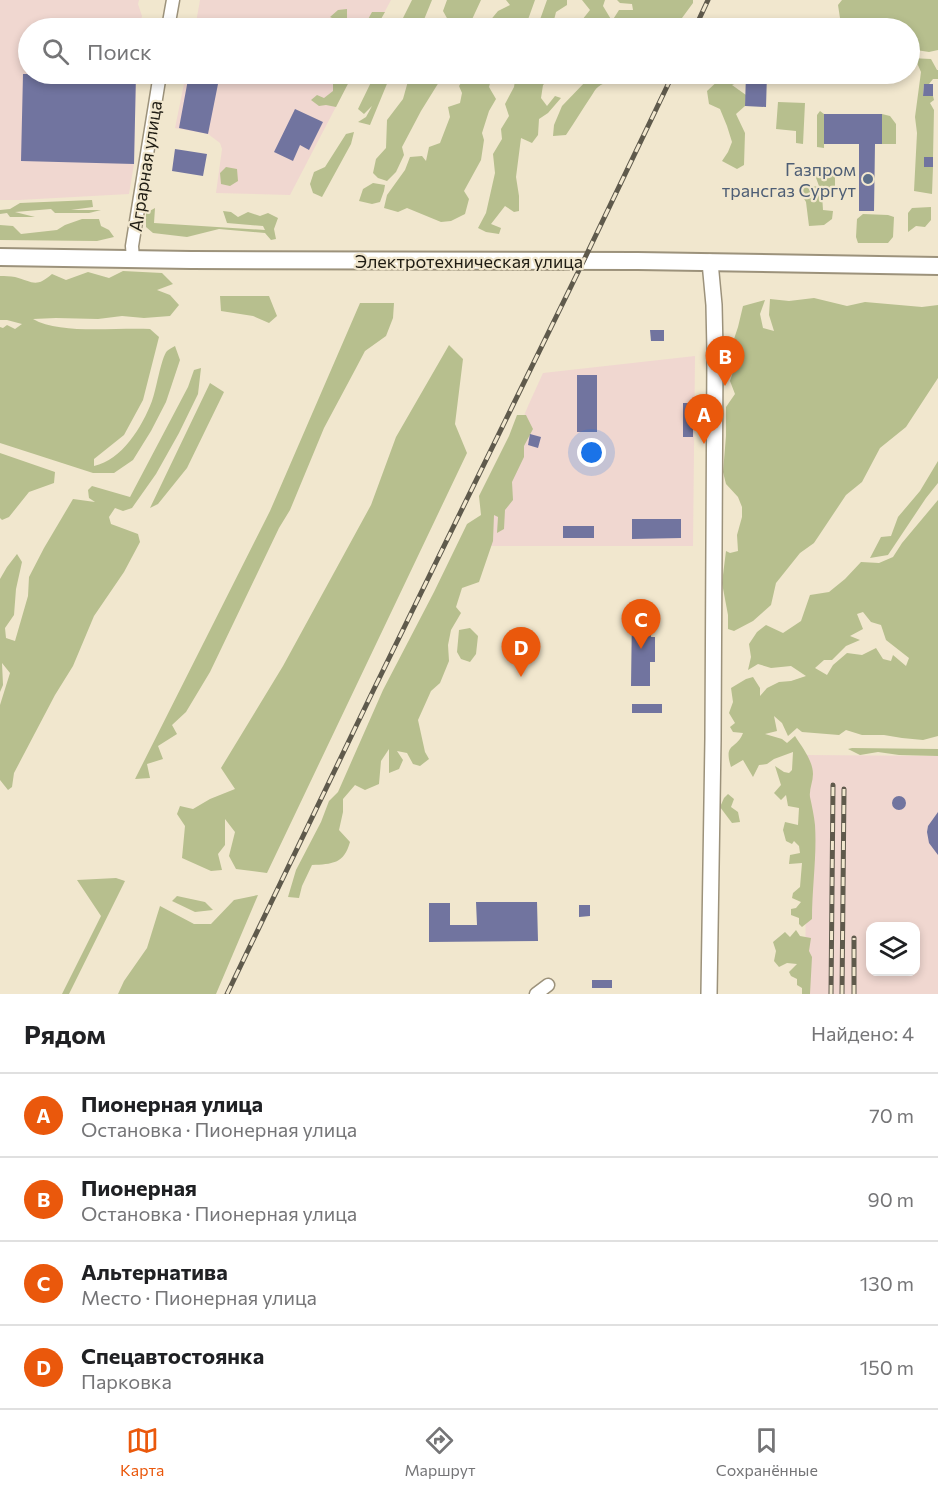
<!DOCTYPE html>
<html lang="ru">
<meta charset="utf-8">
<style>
body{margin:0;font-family:Commissioner,sans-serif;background:#f6f6f6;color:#202124}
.controls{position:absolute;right:18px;bottom:18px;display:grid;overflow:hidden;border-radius:12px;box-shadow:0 3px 9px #0003}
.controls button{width:54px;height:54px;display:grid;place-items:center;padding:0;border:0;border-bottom:2px solid #e0e0e0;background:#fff;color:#202124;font:30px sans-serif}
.you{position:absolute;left:592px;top:453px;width:21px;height:21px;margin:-15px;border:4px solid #fff;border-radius:50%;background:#1a73e8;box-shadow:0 0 0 9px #1a73e833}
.badge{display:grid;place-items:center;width:39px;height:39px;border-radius:50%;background:#ea580c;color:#fff;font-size:20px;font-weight:700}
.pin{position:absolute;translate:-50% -50px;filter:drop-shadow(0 2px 3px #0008)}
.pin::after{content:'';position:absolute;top:32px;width:21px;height:18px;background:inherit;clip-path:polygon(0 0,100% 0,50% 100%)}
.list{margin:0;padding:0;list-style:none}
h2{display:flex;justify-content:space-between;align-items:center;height:78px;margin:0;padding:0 24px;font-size:26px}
h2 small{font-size:20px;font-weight:400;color:#757577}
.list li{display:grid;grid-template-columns:39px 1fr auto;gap:18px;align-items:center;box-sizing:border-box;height:84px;padding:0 24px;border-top:2px solid #e0e0e0}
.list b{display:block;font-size:22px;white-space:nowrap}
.list p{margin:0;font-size:20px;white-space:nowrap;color:#757577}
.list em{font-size:20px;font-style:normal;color:#757577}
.icon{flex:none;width:33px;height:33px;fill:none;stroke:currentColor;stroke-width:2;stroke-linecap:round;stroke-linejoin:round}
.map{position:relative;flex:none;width:938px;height:994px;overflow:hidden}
.search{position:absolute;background:#fff;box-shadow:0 3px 9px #0003;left:18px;right:18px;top:18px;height:66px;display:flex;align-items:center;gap:15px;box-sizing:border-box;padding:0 21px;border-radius:33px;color:#757577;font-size:22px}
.sheet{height:414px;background:#fff}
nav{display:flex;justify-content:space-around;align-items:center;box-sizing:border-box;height:84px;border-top:2px solid #e0e0e0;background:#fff;font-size:16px;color:#757577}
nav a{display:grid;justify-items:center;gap:3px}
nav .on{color:#ea580c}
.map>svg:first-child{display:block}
.industrial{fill:#f0d7d0;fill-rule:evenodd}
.forest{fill:#b7bf8e;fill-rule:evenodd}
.building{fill:#71749f}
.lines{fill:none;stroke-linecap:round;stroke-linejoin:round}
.minor-casing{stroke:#9c927b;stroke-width:15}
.tertiary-casing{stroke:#9c927b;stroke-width:18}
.secondary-casing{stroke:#9c927b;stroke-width:20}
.minor{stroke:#fff;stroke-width:12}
.tertiary{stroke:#fff;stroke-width:15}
.secondary{stroke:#fff;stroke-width:16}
.rail-casing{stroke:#5f5a4c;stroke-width:5}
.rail{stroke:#f1e7ce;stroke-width:3;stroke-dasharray:9;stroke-linecap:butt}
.service-dot{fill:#5c6f8a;stroke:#f1e7ce;stroke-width:2}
.labels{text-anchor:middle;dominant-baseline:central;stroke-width:4.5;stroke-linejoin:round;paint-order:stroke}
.street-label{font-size:18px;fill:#1f1c13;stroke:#f1e7ce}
.service-label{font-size:18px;fill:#4e5e75;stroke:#f1e7ce;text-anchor:end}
</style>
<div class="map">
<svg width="938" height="994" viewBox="0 0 938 994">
<rect width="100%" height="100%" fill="#f1e7ce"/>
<path class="industrial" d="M0 0H139L138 4 142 16 139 28H28V74H136L134 164 129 194 19 200H0Z
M200 0H391L376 28H195Z
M186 74H353L290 195 216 193 222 149 220 143 208 134 175 128Z
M695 356 693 546H488L477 530 528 406 543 373Z
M807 755 938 756V994H805ZM870 926H916V972H870Z"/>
<path class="forest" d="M412 0H432L423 22 419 28H398Z
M447 0H481L468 28H439L448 20 443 11Z
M506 0H535L525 28H484L498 11 510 5Z
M547 0H567V5L556 12 552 28H537Z
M582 0H605L603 6 612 21 619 10H633L632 4 620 3 617 0H693V3L682 18 655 19 649 28H581L582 20 590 10Z
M842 0H938V50L929 52 910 49V28H834L840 18 838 5Z
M347 9V22L349 28H317L318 26 332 24 338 21 330 17 338 10Z
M372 12H385L377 26 368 28 366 23Z
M910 58 931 59 937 70H938V79H933L929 84H924L923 96H933L934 100 930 103 934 110 933 157 924 158V167H933L932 194 914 191 917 133 915 117 921 72 917 63H910Z
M304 74H353L336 107 326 105 319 106 311 100 317 95 324 98 333 91V81C318 84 315 84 304 74Z
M375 74H391L370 125 358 122 366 117 372 106 364 114 358 109Z
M410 74H444L421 111 402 147 404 155 396 172 387 181 378 178 373 173 376 159 386 148 387 120 403 99Z
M474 74H482L491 80 489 87 496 99 489 111 482 133 484 140 481 160 464 191 469 199 465 214 451 221 441 222 407 208 398 212 384 208 387 195 405 170 410 157 422 156 426 161 429 147 440 143 450 117 448 107 460 103 462 93 459 86 463 80H475Z
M516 74H567L561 83 552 77 543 85 541 98 547 106 555 96 561 98 548 113 539 119 538 135 532 143 521 138 516 177 519 196V211L514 212 505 206 491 224 501 228 499 234 486 232 478 228 486 213 495 173 493 154 502 139 501 129 509 116 505 104 514 87Z
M586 74H623C615 82 605 81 598 87 595 89 594 92 592 95 583 108 575 122 566 135L553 136 554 125 562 106 587 80Z
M722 74H746V79L732 85 746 95 745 106 736 114 745 133 744 165 737 169 722 161 728 152 732 142 727 126 720 109 709 104 707 91 721 78Z
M778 102 805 103 803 144 796 143V131L776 129Z
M820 111 824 114V148L817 147V115Z
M882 114 890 116 896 124V144H882Z
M354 132 351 144 322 197 313 193 310 184 314 172 325 167 346 134Z
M826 166 835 175V189L822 195 823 210 833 211 832 219 824 225 809 226 806 202 800 192 803 184 810 187 819 186 815 175Z
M226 167 237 169 238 181 230 186 221 184 220 173Z
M373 183 385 185 384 191 380 202 372 204 359 201 363 189Z
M92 200 93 207 71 210H101L89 213H55L51 209 15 212 35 217H10L7 213 0 214V210L10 209 20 203Z
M931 207V220L925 227 916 226 908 232V213L912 208Z
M155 208 154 223 265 230 263 226 227 223 223 211 231 212 238 217 248 212 260 216 268 213 278 218 274 229 276 239 271 240 265 233 219 229 187 237 153 233 146 227V213Z
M863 214 888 215 894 217 893 237 888 243H858L856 237 857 219Z
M82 219H99L101 226 109 230 114 237 97 241 0 240V225L13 226 21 234 57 230 65 225Z
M123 271 162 273 173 284 157 290 170 295 179 305 170 316 144 318 122 316 98 319 56 318 33 319C60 335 117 327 150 329L159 337 143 400 124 435 94 459V466C122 460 142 427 152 401 156 391 161 358 167 351 169 349 172 348 175 346L180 360 166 402 151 431 133 460 114 473H93L0 443V327L3 328 7 325 15 329 22 324 7 320H0V276C5 276 10 276 15 277 33 282 36 288 52 274L66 280 88 272 109 278Z
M220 296H269L277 316 269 323 253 316 221 311Z
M814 298 847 306 865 302 922 307 938 305V378L906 427 880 448 862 482 846 495 814 543 800 553 776 583 771 605 753 621 734 631 728 629V615L722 583 726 551 730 553 738 551 737 535 742 517V507L738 497 726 484 723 472 726 436V407L735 394 730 381 735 366 729 354 738 327 743 306 765 300 760 314 763 328 774 331 769 315 770 299 789 301Z
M360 303H394L393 318 386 336 365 351 355 370 324 428 290 510 279 528 210 672 186 712 172 725 177 734 158 746 163 759 147 764 150 778 135 779 270 511Z
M449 345 463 359 455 424 467 453 267 873 236 869 229 856 235 832 225 819V845L218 854 222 870 211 871 182 858 185 826 177 814 180 806 193 809 210 799 235 789 221 768 283 666 371 505 396 437Z
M201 368 198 394 179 433 156 474 132 508 123 511 115 508 109 517 111 524 138 534 140 542 124 572 94 616 73 666 55 695 14 773 12 787 8 790 0 780V705L10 673 2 663 3 685 0 692V579L7 567 17 554 22 562 16 589 14 615 5 628 6 638 15 641 28 596 29 577 44 548 73 499 95 502 89 498 88 490 92 486 130 497 188 387 194 370Z
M210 383 224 392 187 468 158 504 150 508Z
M517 415H526L533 429 524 446V457L512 482 513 500 505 510 504 529 497 533 498 517 494 515 493 541 479 582 462 588 456 607 461 613 451 630 448 645 449 661 440 683 431 691 418 720 425 752 429 759 420 766 413 764 407 753 397 751 403 760 399 769 389 773V749L381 761 379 784 365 790 355 785 343 799V812L339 830 350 842C344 864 332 864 312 865L302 886 299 898 288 897 296 870 321 822 329 801 338 792 383 690 434 592 467 524 481 515 479 496 509 436Z
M0 453 55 472 54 483 29 492 9 517 2 520 0 518Z
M938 461V483L926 498 888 555 870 558 881 537 891 536 898 517 920 491Z
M938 500V736L923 740 902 738 884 735H862L846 730 839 735 802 732 797 728 788 736 782 723 774 716 777 731 765 734 782 739 787 743 795 736C802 747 813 761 813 774 813 782 809 789 810 797 812 806 814 816 815 825 817 856 812 887 812 919L802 927 799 924V918L791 915V909L796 908 801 902 792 898 793 893 800 887 802 863 789 864 790 855 800 853 799 846 794 841 792 844 786 841 783 830 785 822 798 825 799 808 788 806 786 795 781 800 774 793 781 785 775 766 784 772 789 773 792 770 793 752 774 759 767 764 759 765 753 777 743 760 731 767C723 742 737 750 743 733L733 732 730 727 735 723 729 713 733 702 731 688 746 679 753 677 760 688V696L767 688 779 682 791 681 806 676 791 666 771 668 758 664 748 670 751 657 749 644 757 632 766 625 783 633 801 621 810 595 829 592 845 579 861 562 879 563 893 557 902 543ZM863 612 871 622 881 625 886 640 909 658 906 666 893 655 891 661 883 659 876 648 862 655 847 653 833 665 827 675 815 668 824 660H832L846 646 860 640 850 636 863 629 857 614Z
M470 628 478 636 476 654 470 662 461 659 457 652 459 630Z
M852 748 938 749V756L899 755 878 752 860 755 848 749Z
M728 794 734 799 731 807 738 812 740 822 732 823 720 807 724 798Z
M116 878 125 881 69 994H62L101 916 77 880Z
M258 895 216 994H118L124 981 147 948 160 906 194 924H211L234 900Z
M177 896 205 902 213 910 195 912 172 901Z
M796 930 800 936 811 938 809 951 812 957 810 994H802V988L797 985V979L791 976 789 972 797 964 787 963 779 967 774 961 776 951 773 942 785 932 790 937Z"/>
<path class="building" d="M265 19 266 28H235L234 23Z
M23 74H136L134 164 21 161Z
M189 74H220L208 134 179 128Z
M746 74H767L766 107 745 106Z
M924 84H933V96H923Z
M295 109 323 122 309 150 300 145 293 161 274 152Z
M824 114H882V144H875L874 211H859V144H824Z
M175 149 207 154 203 176 172 171Z
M924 157H933V167H924Z
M650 330H664V341H651Z
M577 375H597V432H577Z
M683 403H693V437H683Z
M530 434 541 437 538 448 528 445Z
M632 519H681V538L632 539Z
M563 526H594V538H563Z
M632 614H651V637H655V662H650V686H631Z
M632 704H662V713H632Z
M892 803a7 7 0 1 1 14 0a7 7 0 1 1-14 0Z
M938 812V855L929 843 927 832 928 826Z
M476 902H537L538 941 429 942V903H450V925H477Z
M579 905H590V916L579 917Z
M592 980H612V988H592Z"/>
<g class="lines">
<g class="minor-casing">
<path id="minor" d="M168 28 173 0
M133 259 132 246 160 74
M536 994 548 985"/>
</g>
<g class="tertiary-casing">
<path id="tertiary" d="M709 994 713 739 715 351 714 305 710 262"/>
</g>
<g class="secondary-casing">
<path id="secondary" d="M0 257 191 260 638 261 938 266"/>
</g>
<use href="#minor" class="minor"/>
<use href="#tertiary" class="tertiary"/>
<use href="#secondary" class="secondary"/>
<g class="rail-casing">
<path id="rail" d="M695 28 708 0
M227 994 373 691 583 262 673 74
M831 994 833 785
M842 994 844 789
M854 994V938"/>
</g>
<use href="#rail" class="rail"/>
</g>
<circle class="service-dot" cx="868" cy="179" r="6"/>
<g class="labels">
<g class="street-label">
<text transform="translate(145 166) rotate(-81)">Аграрная улица</text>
<text x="469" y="261">Электротехническая улица</text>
</g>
<g class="service-label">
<text x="856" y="169">Газпром<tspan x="856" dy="21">трансгаз Сургут</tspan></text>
</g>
</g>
</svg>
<div class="controls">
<button><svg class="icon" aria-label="layers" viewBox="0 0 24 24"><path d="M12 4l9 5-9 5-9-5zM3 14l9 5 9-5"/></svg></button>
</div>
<div class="you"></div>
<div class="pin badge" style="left:704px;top:444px">A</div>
<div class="pin badge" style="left:725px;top:386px">B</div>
<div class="pin badge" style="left:641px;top:649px">C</div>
<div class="pin badge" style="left:521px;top:677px">D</div>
<div class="search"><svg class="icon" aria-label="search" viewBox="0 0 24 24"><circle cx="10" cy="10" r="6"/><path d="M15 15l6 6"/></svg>Поиск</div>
</div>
<section class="sheet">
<h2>Рядом<small>Найдено: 4</small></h2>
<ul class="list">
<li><span class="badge">A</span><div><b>Пионерная улица</b><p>Остановка · Пионерная улица</p></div><em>70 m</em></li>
<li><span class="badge">B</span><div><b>Пионерная</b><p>Остановка · Пионерная улица</p></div><em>90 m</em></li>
<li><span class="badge">C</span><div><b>Альтернатива</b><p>Место · Пионерная улица</p></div><em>130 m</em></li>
<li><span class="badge">D</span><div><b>Спецавтостоянка</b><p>Парковка</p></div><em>150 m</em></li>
</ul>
</section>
<nav>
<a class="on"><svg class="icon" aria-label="map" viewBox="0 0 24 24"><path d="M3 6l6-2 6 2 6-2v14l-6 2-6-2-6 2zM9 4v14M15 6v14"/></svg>Карта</a>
<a><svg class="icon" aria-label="directions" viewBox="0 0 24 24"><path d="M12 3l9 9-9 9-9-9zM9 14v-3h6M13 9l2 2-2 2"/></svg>Маршрут</a>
<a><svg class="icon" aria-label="saved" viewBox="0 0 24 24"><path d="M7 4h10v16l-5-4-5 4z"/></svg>Сохранённые</a>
</nav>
